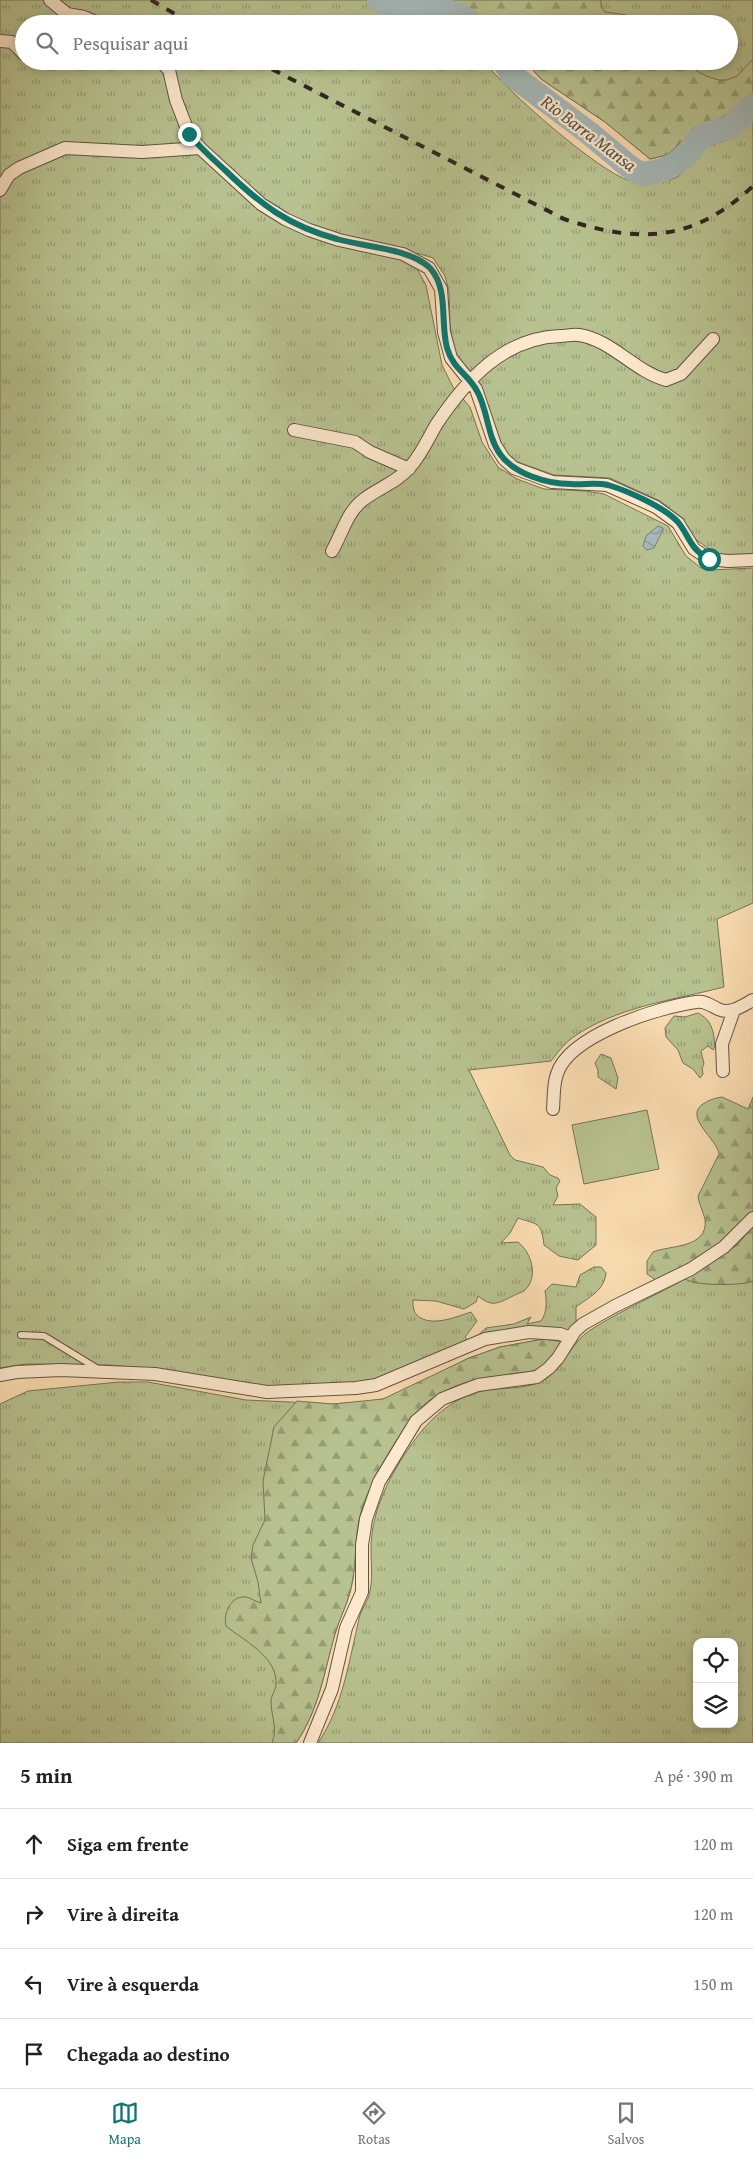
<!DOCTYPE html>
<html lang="pt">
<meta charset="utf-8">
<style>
body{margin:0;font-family:"Gentium Book Plus",serif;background:#f2f2f2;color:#202124}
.controls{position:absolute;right:15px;bottom:15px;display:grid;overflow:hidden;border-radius:10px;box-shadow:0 2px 8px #0003}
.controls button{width:45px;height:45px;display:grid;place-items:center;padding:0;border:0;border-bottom:1px solid #e0e0e0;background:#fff;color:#202124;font:25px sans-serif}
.stop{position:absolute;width:15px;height:15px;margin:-11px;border:4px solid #0f766e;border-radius:50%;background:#fff}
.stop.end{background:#0f766e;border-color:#fff;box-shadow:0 1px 5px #0008}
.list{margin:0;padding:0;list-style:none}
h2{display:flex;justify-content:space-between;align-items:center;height:65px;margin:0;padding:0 20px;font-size:21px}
h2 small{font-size:16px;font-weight:400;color:#757577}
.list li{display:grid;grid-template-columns:32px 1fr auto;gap:15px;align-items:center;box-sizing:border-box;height:70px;padding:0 20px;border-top:1px solid #e0e0e0}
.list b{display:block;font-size:19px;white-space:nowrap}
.list em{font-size:16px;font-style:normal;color:#757577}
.icon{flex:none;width:28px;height:28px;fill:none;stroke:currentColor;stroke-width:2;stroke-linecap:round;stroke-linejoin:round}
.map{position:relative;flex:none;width:753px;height:1743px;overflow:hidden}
.search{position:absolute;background:#fff;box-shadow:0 2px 8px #0003;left:15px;right:15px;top:15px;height:55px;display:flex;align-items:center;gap:12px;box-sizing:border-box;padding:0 18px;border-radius:28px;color:#757577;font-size:19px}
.sheet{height:345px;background:#fff}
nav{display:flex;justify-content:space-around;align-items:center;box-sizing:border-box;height:70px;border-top:1px solid #e0e0e0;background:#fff;font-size:14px;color:#757577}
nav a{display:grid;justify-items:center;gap:2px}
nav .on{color:#0f766e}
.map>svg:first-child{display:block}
.grass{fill:url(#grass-tufts);stroke:#747458;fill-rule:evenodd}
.forest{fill:url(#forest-firs);stroke:#747458}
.pitch{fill:#b8c290;stroke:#747458}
.water{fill:url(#water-waves);stroke:#767d7b}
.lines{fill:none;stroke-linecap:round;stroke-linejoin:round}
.river{stroke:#a4b8b8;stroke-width:24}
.lane-casing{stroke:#635344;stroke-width:8}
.street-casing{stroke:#635344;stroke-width:14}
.lane{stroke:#fce8cc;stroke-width:6}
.street{stroke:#fce8cc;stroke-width:12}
.rail{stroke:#312520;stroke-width:4;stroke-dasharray:9 9;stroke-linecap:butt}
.route{stroke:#0f766e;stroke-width:6}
.labels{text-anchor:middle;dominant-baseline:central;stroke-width:4.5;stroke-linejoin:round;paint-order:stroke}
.water-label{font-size:18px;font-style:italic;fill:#54514e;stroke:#fce8cc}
</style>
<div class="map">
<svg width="753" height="1743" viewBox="0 0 753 1743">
<defs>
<pattern id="grass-tufts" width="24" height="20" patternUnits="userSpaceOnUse" patternTransform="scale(1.25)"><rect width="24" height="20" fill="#b8c290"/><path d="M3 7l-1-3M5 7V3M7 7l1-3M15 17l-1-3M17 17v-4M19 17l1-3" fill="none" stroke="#969d75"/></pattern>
<pattern id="forest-firs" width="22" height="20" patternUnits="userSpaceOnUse" patternTransform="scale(1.25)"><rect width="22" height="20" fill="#b8c290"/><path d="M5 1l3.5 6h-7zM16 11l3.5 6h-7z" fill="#969d75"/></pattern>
<pattern id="water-waves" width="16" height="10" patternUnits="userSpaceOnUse" patternTransform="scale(1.25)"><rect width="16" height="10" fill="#a4b8b8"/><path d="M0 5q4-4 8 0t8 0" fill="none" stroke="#869595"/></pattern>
</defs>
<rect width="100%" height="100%" fill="#fadcb1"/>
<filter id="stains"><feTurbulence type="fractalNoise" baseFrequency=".004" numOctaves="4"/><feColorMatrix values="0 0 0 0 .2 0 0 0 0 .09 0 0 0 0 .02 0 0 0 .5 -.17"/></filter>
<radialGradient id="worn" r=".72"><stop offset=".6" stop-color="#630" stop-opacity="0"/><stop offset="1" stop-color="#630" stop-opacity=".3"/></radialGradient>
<path class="grass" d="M0 0H371L388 9 431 12 450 17 458 24H24V61H484C504 89 599 172 630 181 642 184 663 183 675 178 687 173 690 158 700 150 709 143 722 144 732 137 740 132 746 123 753 116V556L718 555 692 537 682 518 660 501 610 478 554 475 515 461 506 453 501 443 482 389 460 362 454 348 450 326 449 291 445 276 433 258 417 253V269L426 285 442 365 453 387 470 407 482 442 498 467 517 479 544 489 586 491 604 494 668 526 686 556 701 568 711 570 753 568V903L717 919 724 987C674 1000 615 1007 572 1038 564 1044 557 1053 551 1061L469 1070 510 1155 515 1160 543 1167 550 1175 558 1178 560 1181 556 1188 558 1196 553 1205 580 1204 596 1217V1245L578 1260 559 1256 544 1245C541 1221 538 1225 518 1218L510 1233 501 1243 518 1242C532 1253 539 1278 524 1291 521 1293 516 1294 513 1296 498 1303 493 1308 478 1296L476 1302 464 1309 436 1301 413 1300C413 1304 413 1312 417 1315 430 1328 456 1317 471 1312L477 1321 465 1337 468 1340 375 1379 354 1383 266 1386 164 1370 110 1365 26 1364 0 1368Z
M429 0H753V94L730 113 693 132 667 155 650 159 605 122 541 79 525 61H729V24H486C471 7 450 4 429 0Z
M698 1013C712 1020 714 1032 715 1047L713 1050 708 1046 701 1051 704 1064 702 1068 703 1074 700 1078 693 1069 683 1063 678 1050 666 1037 665 1028 674 1016 685 1017Z
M601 1054 611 1058 618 1078 616 1089 598 1077V1070L595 1063Z
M753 1226V1743H318C343 1706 349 1661 359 1619 361 1609 369 1600 370 1591 374 1572 369 1553 372 1534 376 1499 398 1461 420 1433 437 1412 460 1394 488 1390 508 1387 529 1390 547 1378 564 1366 573 1341 589 1331 644 1295 710 1277 753 1226ZM697 1642H734V1724H697Z
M594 1267H601L606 1273C604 1291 589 1297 576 1307V1323L568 1334 475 1338 486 1328 514 1324 531 1317 527 1324 541 1321C547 1313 547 1301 545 1291L552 1284 576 1287 580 1275Z
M544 1339 523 1374C443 1379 412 1403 378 1475 370 1493 360 1511 356 1531 353 1548 356 1566 352 1584 349 1601 340 1617 335 1634 324 1672 319 1710 296 1743H0V1404L28 1391 119 1382H148L246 1400 333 1404 361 1402 383 1399 404 1391 469 1358 500 1347Z"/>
<path class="forest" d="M454 0H601V7L605 12 626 15 639 24H486L478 15 454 4Z
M753 59V94L730 113 693 132 667 155 650 159 605 122 541 79 525 61H680L706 76 719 80H727L737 76Z
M722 1097 748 1109 753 1097V1212L730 1238 681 1269 657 1281 647 1274V1261L653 1252C669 1245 709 1249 705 1219 703 1211 699 1205 698 1196L719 1154C718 1140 683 1117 703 1104 709 1100 715 1098 722 1097Z
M753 1226V1281C742 1286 695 1286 685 1279L737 1245Z
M544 1339 563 1342C556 1351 550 1361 541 1367 529 1375 514 1374 500 1376 469 1378 430 1392 411 1419 392 1446 370 1481 361 1512 354 1536 357 1560 352 1583 349 1601 340 1617 335 1634 324 1672 319 1710 296 1743H272C278 1728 271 1716 271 1701 271 1696 275 1691 276 1686 279 1657 244 1641 226 1626 223 1615 230 1595 246 1597 251 1598 256 1602 261 1603L258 1582 251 1558 253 1545 265 1520 263 1481 274 1427 297 1401 333 1404 383 1399 469 1358 500 1347Z"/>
<path class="pitch" d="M647 1110 659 1169 584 1184 572 1125Z"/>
<path class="water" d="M658 526 663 528V530L654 548 647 550 643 546 646 536Z"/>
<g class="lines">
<path class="river" d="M379 0C406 14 449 0 471 24
M504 61 512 75 589 133 626 164 635 171 644 174 663 170 675 164 687 154 698 140 707 134 730 127 753 105"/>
<g class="lane-casing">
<path id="lane" d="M21 1335 44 1336 98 1369"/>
</g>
<g class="street-casing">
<path id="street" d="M50 0 67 14
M56 24 67 14 84 17 100 24
M0 41 12 42 24 54
M160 61 169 70 176 100 189 134 200 148 261 204 285 219 309 230 339 240 403 254 429 268 441 289 444 332 451 358 476 389 495 445 504 459 514 468 552 482 607 485 656 507 678 523 694 549 709 559 728 561 753 560
M0 190 9 175 19 168 65 148 142 152 200 148
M294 430 355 442 370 452 409 469
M332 551C342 534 347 512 363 500 378 488 398 482 410 467 421 455 428 439 436 425 466 380 503 338 560 336 566 336 573 334 579 335 612 340 634 371 666 380L681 374 713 339
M723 1071 722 1044 734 1010
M553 1109C554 1098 553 1085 557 1074 569 1035 659 1007 696 1002 705 1001 710 1005 718 1009 730 1015 742 1006 753 1000
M0 1375 17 1372 61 1370 155 1374 267 1392 356 1388 376 1385 485 1339 529 1332 560 1334 571 1338
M310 1743 332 1689 346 1628 362 1592V1545L366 1519 379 1482 416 1421 442 1399 462 1391 478 1385 537 1377 549 1368 558 1358 575 1331 583 1324 615 1306 691 1269 724 1247 753 1218"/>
</g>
<use href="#lane" class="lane"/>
<use href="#street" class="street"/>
<path class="rail" d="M151 0 192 24
M256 61 564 219C639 244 693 242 753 186"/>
</g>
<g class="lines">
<path class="route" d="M189 134C200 148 213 159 226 171 261 205 289 226 337 239 363 247 410 248 430 268 449 289 440 322 447 348 453 369 468 374 477 391 488 410 487 436 500 454 514 474 547 484 571 484 583 485 596 482 608 485 628 491 664 507 678 522 690 537 689 548 709 559"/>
</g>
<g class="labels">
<g class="water-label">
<text transform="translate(589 133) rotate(37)">Rio Barra Mansa</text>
</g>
</g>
<rect width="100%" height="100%" filter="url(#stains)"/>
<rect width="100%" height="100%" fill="url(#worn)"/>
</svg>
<div class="controls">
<button><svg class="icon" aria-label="locate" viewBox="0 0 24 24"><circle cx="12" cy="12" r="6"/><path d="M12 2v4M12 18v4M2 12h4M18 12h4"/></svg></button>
<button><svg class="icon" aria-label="layers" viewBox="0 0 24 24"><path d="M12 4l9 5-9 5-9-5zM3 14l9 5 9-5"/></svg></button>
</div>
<div class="stop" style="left:709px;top:559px"></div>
<div class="stop end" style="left:189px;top:134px"></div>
<div class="search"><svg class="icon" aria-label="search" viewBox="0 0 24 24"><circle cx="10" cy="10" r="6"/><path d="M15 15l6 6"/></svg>Pesquisar aqui</div>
</div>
<section class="sheet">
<h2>5 min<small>A pé · 390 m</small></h2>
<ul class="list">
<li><svg class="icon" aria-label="ahead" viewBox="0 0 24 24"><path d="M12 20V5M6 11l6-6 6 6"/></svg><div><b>Siga em frente</b></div><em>120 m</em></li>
<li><svg class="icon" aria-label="right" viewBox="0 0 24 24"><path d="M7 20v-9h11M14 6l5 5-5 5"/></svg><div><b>Vire à direita</b></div><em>120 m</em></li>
<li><svg class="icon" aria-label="left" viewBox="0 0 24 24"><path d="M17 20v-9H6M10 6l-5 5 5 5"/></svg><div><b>Vire à esquerda</b></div><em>150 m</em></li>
<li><svg class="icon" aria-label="arrive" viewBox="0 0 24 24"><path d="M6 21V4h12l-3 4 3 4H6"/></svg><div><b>Chegada ao destino</b></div></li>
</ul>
</section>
<nav>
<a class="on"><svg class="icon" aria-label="map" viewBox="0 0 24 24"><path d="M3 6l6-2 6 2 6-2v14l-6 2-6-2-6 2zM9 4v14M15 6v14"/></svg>Mapa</a>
<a><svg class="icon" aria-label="directions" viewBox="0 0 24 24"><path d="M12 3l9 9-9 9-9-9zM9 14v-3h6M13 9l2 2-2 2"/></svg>Rotas</a>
<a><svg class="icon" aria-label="saved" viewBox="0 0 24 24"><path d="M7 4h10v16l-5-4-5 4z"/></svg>Salvos</a>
</nav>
